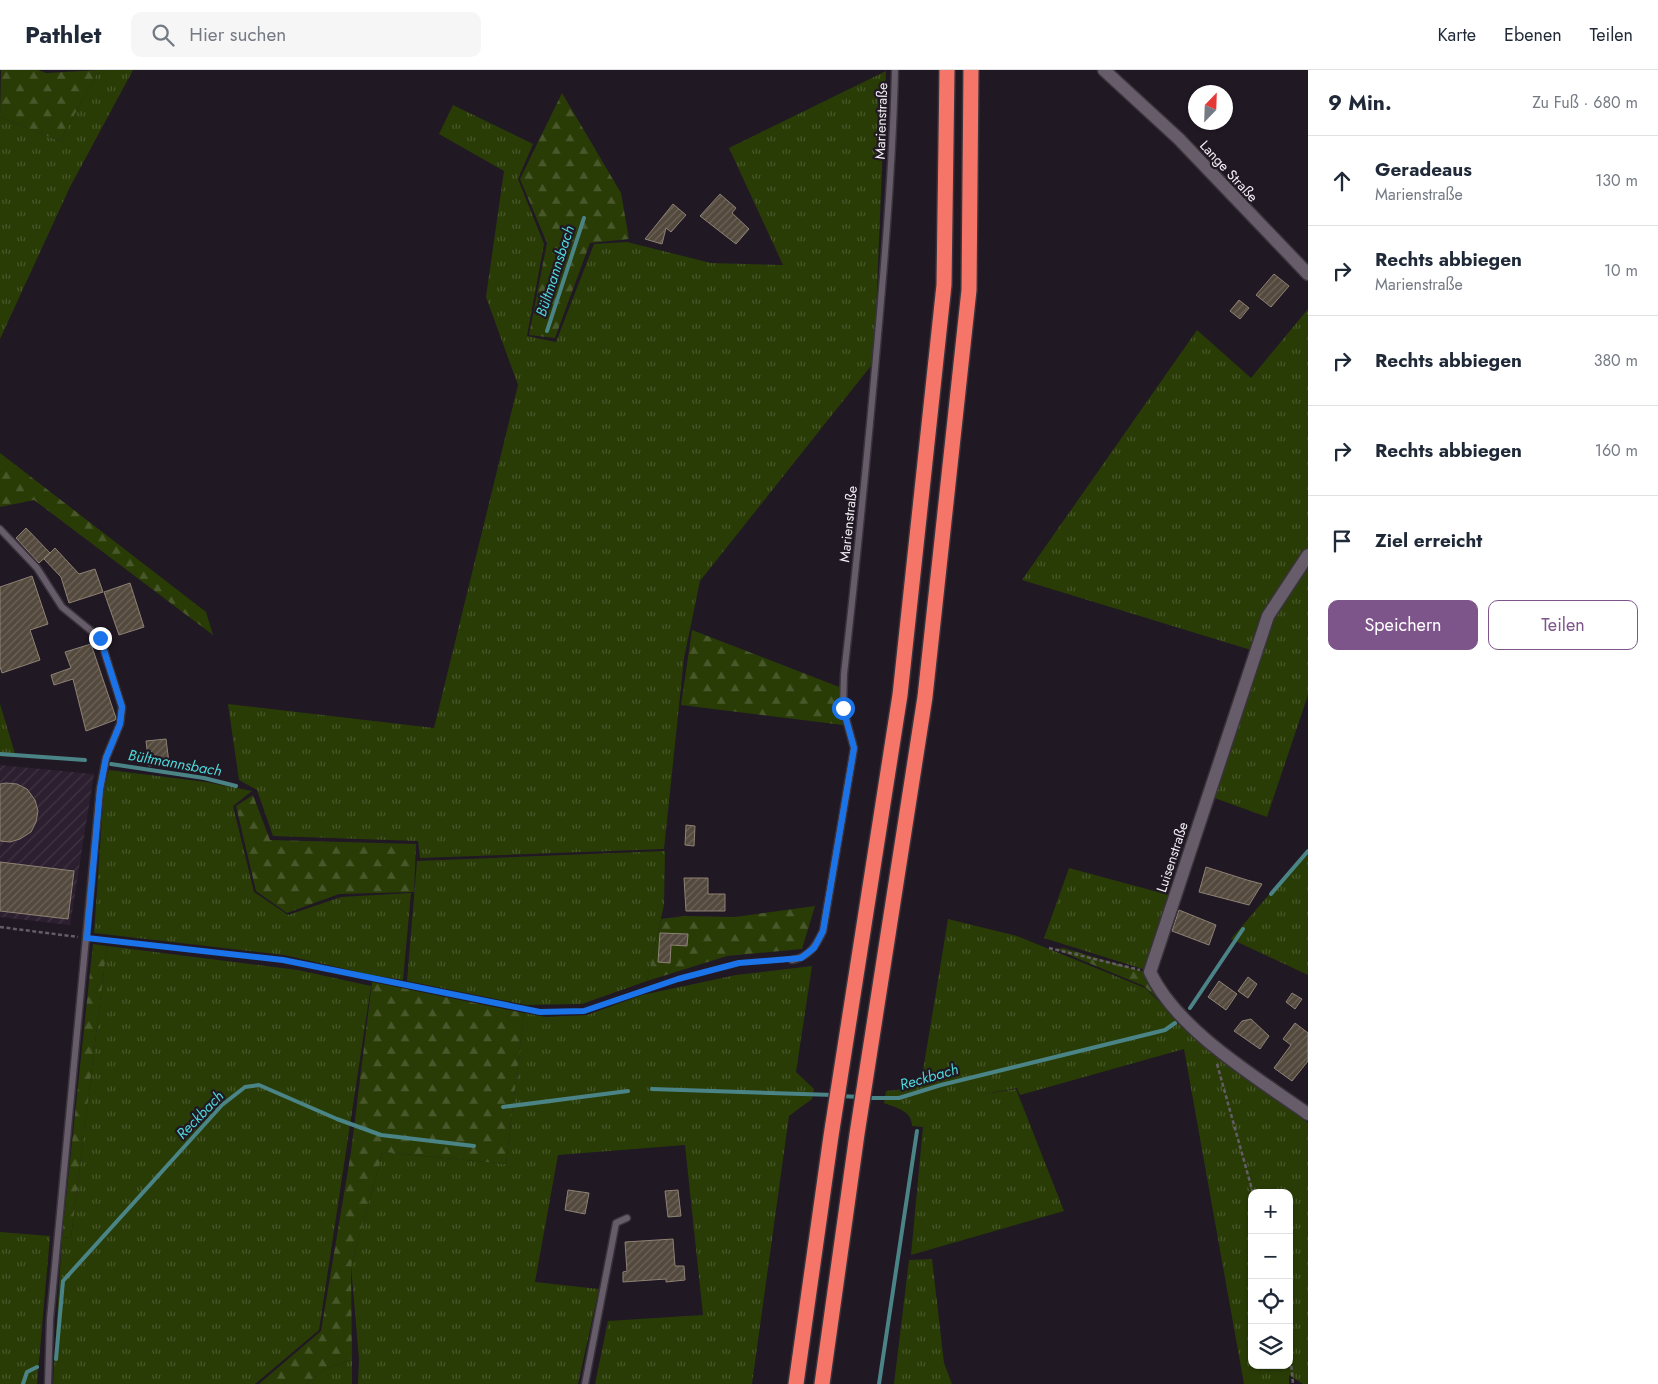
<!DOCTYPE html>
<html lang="de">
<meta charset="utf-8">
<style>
body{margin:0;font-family:Jost,sans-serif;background:#f6f6f7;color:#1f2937}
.controls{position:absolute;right:15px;bottom:15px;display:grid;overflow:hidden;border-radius:10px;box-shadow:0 1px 4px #0004}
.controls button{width:45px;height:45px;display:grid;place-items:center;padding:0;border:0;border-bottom:1px solid #e0e1e3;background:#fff;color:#1f2937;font:25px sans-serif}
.compass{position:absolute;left:1188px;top:15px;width:45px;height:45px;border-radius:50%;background:#fff;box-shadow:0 1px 4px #0004;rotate:23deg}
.stop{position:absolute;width:15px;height:15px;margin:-11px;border:4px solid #1a73e8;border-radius:50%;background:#fff}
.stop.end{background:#1a73e8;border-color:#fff;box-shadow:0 1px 5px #0008}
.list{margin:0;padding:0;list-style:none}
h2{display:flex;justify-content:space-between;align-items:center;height:65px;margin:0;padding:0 20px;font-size:21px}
h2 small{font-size:16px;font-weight:400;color:#747a83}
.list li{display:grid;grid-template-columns:32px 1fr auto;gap:15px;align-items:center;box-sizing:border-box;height:90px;padding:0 20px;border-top:1px solid #e0e1e3}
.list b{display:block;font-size:19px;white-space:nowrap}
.list p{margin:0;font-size:16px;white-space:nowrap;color:#747a83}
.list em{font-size:16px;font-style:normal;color:#747a83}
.actions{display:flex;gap:10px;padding:15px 20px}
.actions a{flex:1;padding:11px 0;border:1px solid #7e558b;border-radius:10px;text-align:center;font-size:18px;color:#7e558b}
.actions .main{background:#7e558b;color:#fff}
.icon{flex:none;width:28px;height:28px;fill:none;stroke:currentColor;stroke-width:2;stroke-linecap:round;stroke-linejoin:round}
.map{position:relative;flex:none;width:1308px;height:1314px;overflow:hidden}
header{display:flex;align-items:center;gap:30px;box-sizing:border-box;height:70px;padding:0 25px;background:#fff;border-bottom:1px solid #e0e1e3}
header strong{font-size:24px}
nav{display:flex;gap:28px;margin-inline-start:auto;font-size:18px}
.search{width:350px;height:45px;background:#f6f6f7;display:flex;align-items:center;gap:12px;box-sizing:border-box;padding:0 18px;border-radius:10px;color:#747a83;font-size:19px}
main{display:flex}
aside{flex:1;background:#fff}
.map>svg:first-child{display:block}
.industrial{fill:url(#industrial-furrows)}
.grass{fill:url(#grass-tufts);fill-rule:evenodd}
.forest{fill:url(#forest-firs)}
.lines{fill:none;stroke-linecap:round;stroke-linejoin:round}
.stream{stroke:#4b8487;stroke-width:4}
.building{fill:url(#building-hatch);stroke:#8e8275}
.service-casing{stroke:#39333b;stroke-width:9}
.minor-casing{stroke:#39333b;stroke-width:15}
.motorway-casing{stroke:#39333b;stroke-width:18}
.path{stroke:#645d67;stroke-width:2.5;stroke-dasharray:4 2.5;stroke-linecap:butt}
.service{stroke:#675c6a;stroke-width:6}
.minor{stroke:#675c6a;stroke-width:12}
.motorway{stroke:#f57668;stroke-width:15}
.route{stroke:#1a73e8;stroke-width:6}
.labels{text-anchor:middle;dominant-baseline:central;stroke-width:4.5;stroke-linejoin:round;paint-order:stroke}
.street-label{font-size:14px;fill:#f4eef6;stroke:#201823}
.water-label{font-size:15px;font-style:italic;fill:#4dd8d9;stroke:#201823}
</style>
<header>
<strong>Pathlet</strong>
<div class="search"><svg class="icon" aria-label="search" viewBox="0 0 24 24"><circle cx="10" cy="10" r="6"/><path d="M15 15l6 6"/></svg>Hier suchen</div>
<nav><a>Karte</a><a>Ebenen</a><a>Teilen</a></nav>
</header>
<main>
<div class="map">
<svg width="1308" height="1314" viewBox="0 0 1308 1314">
<defs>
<pattern id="industrial-furrows" width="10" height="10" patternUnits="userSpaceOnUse" patternTransform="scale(1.25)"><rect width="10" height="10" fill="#2c1f2f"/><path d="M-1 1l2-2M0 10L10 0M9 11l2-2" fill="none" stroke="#413544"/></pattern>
<pattern id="grass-tufts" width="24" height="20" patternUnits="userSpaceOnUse" patternTransform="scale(1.25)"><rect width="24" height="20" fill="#293c06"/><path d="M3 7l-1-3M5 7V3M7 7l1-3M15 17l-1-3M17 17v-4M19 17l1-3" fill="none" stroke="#49582b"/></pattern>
<pattern id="forest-firs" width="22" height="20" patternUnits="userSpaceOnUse" patternTransform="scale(1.25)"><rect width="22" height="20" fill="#293c06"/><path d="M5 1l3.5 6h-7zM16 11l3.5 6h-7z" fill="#49582b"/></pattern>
<pattern id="building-hatch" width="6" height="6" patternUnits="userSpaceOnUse" patternTransform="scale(1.25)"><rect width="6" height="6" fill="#54493d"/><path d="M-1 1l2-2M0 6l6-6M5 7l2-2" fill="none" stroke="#6d645a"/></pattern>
</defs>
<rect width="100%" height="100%" fill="#201823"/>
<path class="industrial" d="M0 695 94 704 70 855 0 847Z"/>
<path class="grass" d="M99 0H133L70 117 0 269V47L60 71Z
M886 1 874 292 700 511 684 588 664 779 420 788 418 771 273 766 257 720 239 710 228 634 434 658 518 315 486 227 504 101 439 64 453 35 533 74 518 109 544 174 527 266 556 272 594 174 627 172 711 193 783 195 729 78Z
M1308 239V480L1280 515 1264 545 1251 580 1022 510 1197 260 1251 308Z
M1308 492V625L1267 747 1212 727 1272 549Z
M0 634 16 687 0 686Z
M109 700 206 712 252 721 233 736 254 822 288 845 341 827 411 823 403 910 372 905 284 885 94 863 104 720Z
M1308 779V905L1231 869Z
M665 781 664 835 647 911 582 934 526 935 407 911 417 791Z
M1069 798 1169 825 1146 900 1044 868Z
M948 849 1017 866 1145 918 1206 977 1308 1053V1314H1303L1289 1305V1314H1244L1184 979 1020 1025 1017 1018 980 1025 1016 1019 1064 1141 911 1185 923 1057 912 1056C912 1041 897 1038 884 1033L886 1021C904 1020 913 1017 923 1001ZM1252 1123H1289V1295H1252Z
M107 876 298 900 371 916 319 1260 255 1314H53L62 1167 71 1168Z
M812 896 796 1002 814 1019 812 1029 789 1046 752 1314H595L608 1251 703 1245 685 1075 558 1085 535 1212 599 1219 578 1314H358L359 1289 351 1196 383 1082 506 1094 524 943 546 947 587 945 642 925 736 905Z
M0 1162 50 1166 37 1314H0Z
M932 1189 944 1293 952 1314H894L909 1190Z
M352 1289V1314H307L324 1299Z"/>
<path class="forest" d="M1 0H38L46 3 99 0 60 71 0 47Z
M562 23 621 123 629 169 590 173 555 268 529 265 547 173 520 109Z
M0 383 206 542 213 565 34 430 0 437Z
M692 560 847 620 843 655 681 635Z
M253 725 270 770 416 774 414 822 339 824 287 843 256 821 236 736Z
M815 836 802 879 727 886 647 911 661 849 685 846 735 847Z
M93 874 107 876 71 1168 62 1167Z
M1063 878 1149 903 1184 954 1144 916 1055 879Z
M372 912 524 943 506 1094 383 1082 351 1196 352 1289 324 1299 307 1314H259L321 1261 351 1082Z"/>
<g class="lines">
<path class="stream" d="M547 261 584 148
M0 684 85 690
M111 694 204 708 236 716
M1271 824 1308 781
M1190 938 1243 859
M652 1019 834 1025
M841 1026 859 1027
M866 1028H899L941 1015 1165 960 1175 953
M503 1037 628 1021
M56 1289 63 1211 222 1035 245 1017 259 1015 337 1049 381 1065 474 1076
M23 1314 27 1302 37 1297
M879 1314 917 1061"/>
</g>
<path class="building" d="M720 124 736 138 732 143 749 159 736 174 700 146Z
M673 134 686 145 671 162 666 158 662 174 645 169Z
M1274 204 1289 216 1271 237 1256 225Z
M1239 230 1249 238 1240 249 1230 241Z
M26 458 50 483 39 493 16 468Z
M55 478 79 504 95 499 103 522 69 533 61 507 44 489Z
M32 506 48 554 30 560 40 590 2 603 0 597V517Z
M130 513 144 557 119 565 104 522Z
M91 574 116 648 115 650 86 661 73 609 54 615 51 605 71 598 65 582Z
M166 669 169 693 149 696 146 671Z
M6 713 17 714 27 719 35 730 38 741 36 752 31 762 20 769 10 772 0 771V714Z
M686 755 695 756 694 776 685 775Z
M0 792 74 801 68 849 0 841Z
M1206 797 1247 810 1262 814 1249 835 1199 822Z
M684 808H708V824H725V841H686Z
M1179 840 1216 855 1209 875 1172 861Z
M660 863 688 864 687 876 671 875 670 893 658 892Z
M1248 907 1257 914 1248 928 1238 921Z
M1219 911 1237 924 1226 940 1208 927Z
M1292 923 1302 929 1295 939 1286 932Z
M1251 949 1269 966 1260 979 1234 961 1242 951Z
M1295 953 1308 963V991L1292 1011 1274 998 1291 975 1283 969Z
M568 1120 589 1123 585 1144 565 1140Z
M678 1120 681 1146 668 1147 665 1121Z
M673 1169 675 1196H684L685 1210 666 1212V1209L623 1212V1202L627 1201 625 1172Z"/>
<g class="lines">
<g class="service-casing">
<path id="service" d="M0 459 37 498 62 537 100 568 122 637 120 654 106 688 100 719 50 1249 48 1314
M792 890C809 887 816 876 823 861L854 678 843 638 844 604C857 491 868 378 878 265 886 176 893 89 895 0
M585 1314 616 1153 627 1148"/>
</g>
<g class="minor-casing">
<path id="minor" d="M1104 0 1179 69 1308 204
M1308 485 1268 546 1150 902C1177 960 1256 1007 1308 1044"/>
</g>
<g class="motorway-casing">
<path id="motorway" d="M796 1314 831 1066 900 625 944 215 947 0
M822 1314 857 1064 925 627 969 220 971 0"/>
</g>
<path class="path" d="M0 857 78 867
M93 869 283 890 540 942 584 941 678 909 739 893 784 891
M1049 878 1140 900
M1217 994 1253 1123
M1289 1270 1293 1314"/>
<use href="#service" class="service"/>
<use href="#minor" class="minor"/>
<use href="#motorway" class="motorway"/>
</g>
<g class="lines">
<path class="route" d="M100 568 122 637 120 654 106 688 100 719 87 868 283 890 540 942 584 941 678 909 739 893 801 888 814 878 823 861 854 678 843 638"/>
</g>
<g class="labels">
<g class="street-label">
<text transform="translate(881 51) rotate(-88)">Marienstraße</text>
<text transform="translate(1229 101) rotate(47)">Lange Straße</text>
<text transform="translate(848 454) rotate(-84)">Marienstraße</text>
<text transform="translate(1172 787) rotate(-72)">Luisenstraße</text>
</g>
<g class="water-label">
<text transform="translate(555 201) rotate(-72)">Bültmannsbach</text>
<text transform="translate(175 693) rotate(10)">Bültmannsbach</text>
<text transform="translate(929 1007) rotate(-16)">Reckbach</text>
<text transform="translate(200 1045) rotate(-46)">Reckbach</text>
</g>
</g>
</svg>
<div class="controls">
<button>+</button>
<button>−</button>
<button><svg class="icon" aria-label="locate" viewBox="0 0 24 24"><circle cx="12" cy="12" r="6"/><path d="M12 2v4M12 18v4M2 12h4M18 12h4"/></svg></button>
<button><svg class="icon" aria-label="layers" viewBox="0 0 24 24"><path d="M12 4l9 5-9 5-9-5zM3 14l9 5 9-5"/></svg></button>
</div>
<svg class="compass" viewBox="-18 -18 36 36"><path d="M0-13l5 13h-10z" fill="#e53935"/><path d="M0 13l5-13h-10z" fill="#747a83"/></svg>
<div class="stop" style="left:843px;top:638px"></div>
<div class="stop end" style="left:100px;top:568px"></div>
</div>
<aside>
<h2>9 Min.<small>Zu Fuß · 680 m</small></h2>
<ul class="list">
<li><svg class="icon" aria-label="ahead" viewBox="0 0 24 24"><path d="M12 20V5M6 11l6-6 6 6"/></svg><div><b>Geradeaus</b><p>Marienstraße</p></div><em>130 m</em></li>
<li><svg class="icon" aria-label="right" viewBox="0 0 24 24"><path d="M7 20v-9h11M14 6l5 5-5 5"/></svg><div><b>Rechts abbiegen</b><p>Marienstraße</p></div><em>10 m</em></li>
<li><svg class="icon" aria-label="right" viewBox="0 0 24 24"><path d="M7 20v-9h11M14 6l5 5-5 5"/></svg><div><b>Rechts abbiegen</b></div><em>380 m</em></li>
<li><svg class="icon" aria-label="right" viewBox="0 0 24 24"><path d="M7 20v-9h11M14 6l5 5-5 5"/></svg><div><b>Rechts abbiegen</b></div><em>160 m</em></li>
<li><svg class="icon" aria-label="arrive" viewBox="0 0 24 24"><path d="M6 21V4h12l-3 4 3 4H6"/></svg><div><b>Ziel erreicht</b></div></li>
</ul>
<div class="actions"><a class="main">Speichern</a><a>Teilen</a></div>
</aside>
</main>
